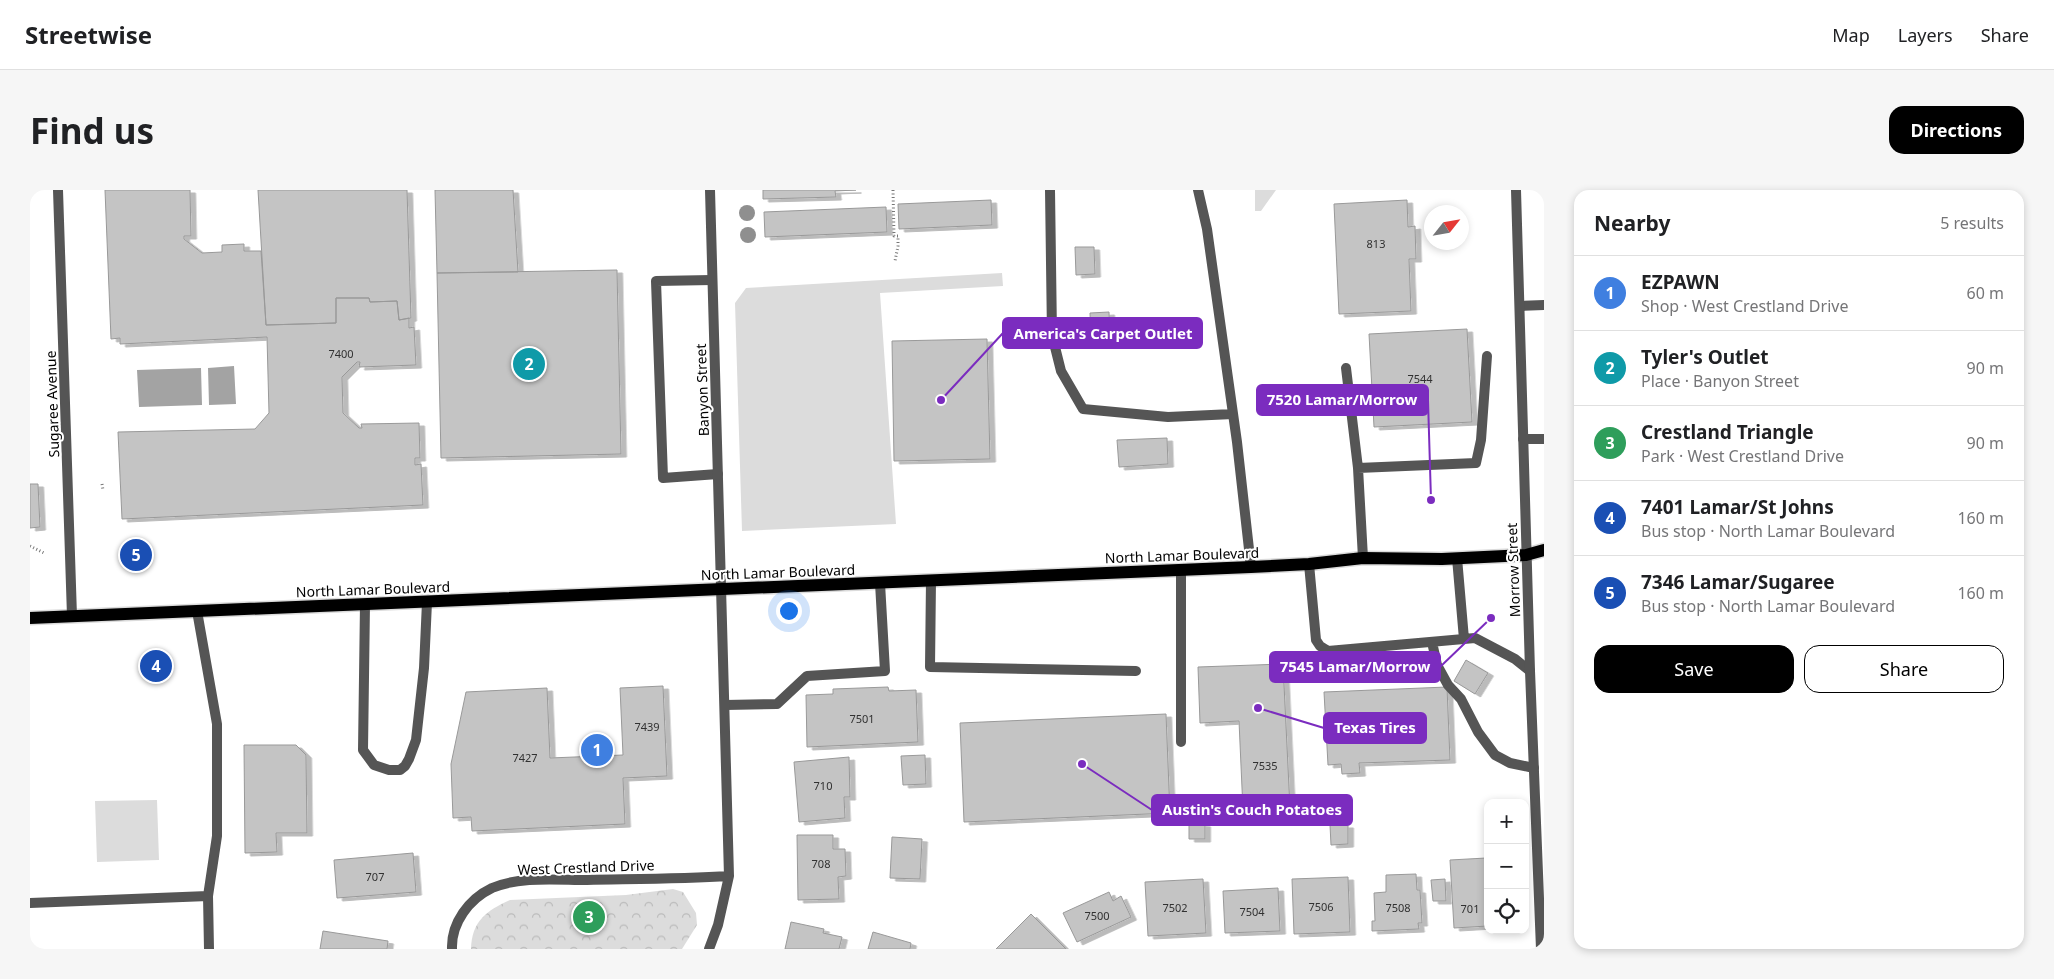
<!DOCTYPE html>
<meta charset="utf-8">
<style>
body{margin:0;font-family:"Noto Sans",sans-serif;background:#f6f6f6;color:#202124}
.controls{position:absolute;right:15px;bottom:15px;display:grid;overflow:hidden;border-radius:10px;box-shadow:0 2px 8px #0003}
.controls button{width:45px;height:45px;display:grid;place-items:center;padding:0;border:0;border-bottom:1px solid #e0e0e0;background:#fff;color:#202124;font:25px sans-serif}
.compass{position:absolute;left:1394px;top:15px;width:45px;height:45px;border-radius:50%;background:#fff;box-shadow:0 2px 8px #0003;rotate:59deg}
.you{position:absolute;left:758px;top:420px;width:18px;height:18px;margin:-12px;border:4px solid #fff;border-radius:50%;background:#1a73e8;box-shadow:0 0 0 8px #1a73e833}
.badge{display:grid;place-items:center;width:32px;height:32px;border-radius:50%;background:#000;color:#fff;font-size:16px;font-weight:700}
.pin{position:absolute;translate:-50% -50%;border:2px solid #fff;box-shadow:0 1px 5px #0006}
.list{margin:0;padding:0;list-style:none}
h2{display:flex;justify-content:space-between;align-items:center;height:65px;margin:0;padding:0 20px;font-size:21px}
h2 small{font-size:16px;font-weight:400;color:#757577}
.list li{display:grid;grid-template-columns:32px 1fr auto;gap:15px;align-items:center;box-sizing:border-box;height:75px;padding:0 20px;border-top:1px solid #e0e0e0}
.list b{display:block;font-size:19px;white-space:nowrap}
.list p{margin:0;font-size:16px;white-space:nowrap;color:#757577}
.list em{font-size:16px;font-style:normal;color:#757577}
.actions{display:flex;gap:10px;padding:15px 20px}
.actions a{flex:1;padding:11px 0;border:1px solid #000;border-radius:15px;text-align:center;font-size:18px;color:#000}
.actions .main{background:#000;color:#fff}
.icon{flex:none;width:28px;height:28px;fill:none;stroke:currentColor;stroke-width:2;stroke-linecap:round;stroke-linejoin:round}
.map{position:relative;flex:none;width:1514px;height:759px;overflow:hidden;border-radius:15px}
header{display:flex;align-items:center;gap:30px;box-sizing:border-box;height:70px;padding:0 25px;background:#fff;border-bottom:1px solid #e0e0e0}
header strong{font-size:24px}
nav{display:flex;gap:28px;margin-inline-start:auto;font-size:18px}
.intro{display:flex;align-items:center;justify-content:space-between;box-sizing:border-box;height:120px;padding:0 30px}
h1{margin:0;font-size:35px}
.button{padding:12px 22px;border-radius:15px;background:#000;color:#fff;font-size:18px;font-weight:700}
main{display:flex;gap:30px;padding:0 30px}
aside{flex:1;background:#fff;border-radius:15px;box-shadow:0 2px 8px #0003}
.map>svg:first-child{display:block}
.grass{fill:#dcdcdc}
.park{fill:url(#park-crowns)}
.water{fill:#a3a3a3}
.building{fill:#c4c4c4;stroke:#999;filter:url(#shadow)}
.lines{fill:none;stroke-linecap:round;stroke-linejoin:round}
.primary-casing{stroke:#dbdbdb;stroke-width:15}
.path{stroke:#777;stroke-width:3;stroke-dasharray:1 2.5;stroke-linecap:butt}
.service{stroke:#555;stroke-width:10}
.minor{stroke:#555;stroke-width:10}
.tertiary{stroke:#555;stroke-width:10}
.primary{stroke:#000;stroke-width:12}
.tree{fill:#8f8f8f}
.labels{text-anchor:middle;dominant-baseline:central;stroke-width:4;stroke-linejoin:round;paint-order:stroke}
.number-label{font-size:11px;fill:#313131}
.street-label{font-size:14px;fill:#000;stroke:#fff}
.leader{fill:none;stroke:#7b2cbf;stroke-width:2}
.callout-dot{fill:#7b2cbf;stroke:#fff;stroke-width:2}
.callout{fill:#7b2cbf;stroke:#7b2cbf;stroke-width:2}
.callout-label{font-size:15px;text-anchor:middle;font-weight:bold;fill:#fff}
</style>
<header>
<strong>Streetwise</strong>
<nav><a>Map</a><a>Layers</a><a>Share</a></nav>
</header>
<div class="intro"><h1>Find us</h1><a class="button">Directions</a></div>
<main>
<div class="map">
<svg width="1514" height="759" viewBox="0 0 1514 759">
<defs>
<pattern id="park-crowns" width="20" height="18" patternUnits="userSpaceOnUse" patternTransform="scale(1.25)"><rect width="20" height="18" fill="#dcdcdc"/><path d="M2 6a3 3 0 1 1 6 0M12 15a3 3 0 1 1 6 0" fill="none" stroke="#bbb"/></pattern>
<filter id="shadow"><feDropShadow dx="5.5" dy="3" stdDeviation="0" flood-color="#0004"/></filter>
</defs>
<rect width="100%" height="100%" fill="#fff"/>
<path class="grass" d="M1225 0H1246L1231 21H1225Z
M972 83 973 96 850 103 866 334 712 341 705 113 716 98Z
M127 610 129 670 67 672 65 611Z"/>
<path class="park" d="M643 699 653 702 666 723 667 735 652 759H441C442 731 456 721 480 710L596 705Z"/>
<path class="water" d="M204 176 206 214 179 215 178 178Z
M171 178 172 215 109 217 107 180Z"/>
<path class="building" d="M75 0H160L161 46H154V49L172 63 192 62V55L214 54V61H231L236 135 306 133V108H339L340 112 367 111 369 130 379 128V138L384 137 386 175 329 177 330 172H327L312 187 313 223 329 238H332L331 234 389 233 390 268H385V275L391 274 393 315 92 329 88 242 225 239 239 223 237 147 90 154V148L81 149Z
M228 0H377L381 128 369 130 367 111 340 112 339 108H306V133L236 135Z
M405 0H483L488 82 407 83Z
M733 0H826L805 1 806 7 733 9Z
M961 10 962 35 869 39 868 14Z
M1377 10 1378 37 1385 36 1386 69H1379L1381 121 1309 124 1304 14Z
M856 17 857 42 735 47 734 22Z
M1045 57H1064L1065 84 1046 85Z
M587 80 591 264 411 268 407 83Z
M1079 122 1080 149 1061 150 1060 123Z
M1437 139 1442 232 1344 237 1339 144Z
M957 149 960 269 864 271 862 151Z
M1137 248 1138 274 1089 277 1087 250Z
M0 294H8L10 337 0 338Z
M1436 470 1458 483 1445 504 1424 491Z
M1253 474 1260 618 1213 620 1209 531 1170 533 1168 477Z
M633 496 637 586 593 588 595 634 442 641 441 627 423 628 421 574 436 502 517 498 520 568 593 565 590 498Z
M858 497 859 501 886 500 888 552 777 557 776 505 803 504V499Z
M1417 497 1420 570 1329 573 1330 583 1312 584 1311 574 1298 575 1294 502Z
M1136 524 1140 623 934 632 930 533Z
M214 555H266L276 565 277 643H246L247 662 215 663Z
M895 565 896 594 873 595 871 566Z
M819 567 820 607H814L815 628 769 632 764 572Z
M1159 633 1175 634V649H1159Z
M1300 635H1318V654L1301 655Z
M767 645H803V659H815L816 686 808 687 809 709 768 710Z
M862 647 892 649 890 689 860 688Z
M383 663 386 702 307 708 304 670Z
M1456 668 1458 736 1424 738 1420 670Z
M1386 684 1387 700H1390L1392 733H1388L1389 739 1342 741V731H1345L1344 703 1356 702V685Z
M1318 687 1320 742 1264 744 1262 689Z
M1173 689 1176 743 1118 746 1115 692Z
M1415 689 1416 711H1403L1401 690Z
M1248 698 1250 741 1195 743 1193 701Z
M1079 702 1083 711 1091 706 1101 727 1047 752 1033 723Z
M1001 724 1036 759H966Z
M761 732 794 739 793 743 812 747 809 759H755Z
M293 741 358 751 357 759H290Z
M843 742 881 753 880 759H838Z"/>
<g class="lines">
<g class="primary-casing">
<path id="primary" d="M0 428 1221 377 1279 374 1333 368 1412 369 1496 365 1514 360"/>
</g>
<path class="path" d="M863 0 864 46H868V56L865 71
M72 294 73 300
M0 356 14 363"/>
<path class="service" d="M1020 0 1022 145 1031 181 1053 219 1138 227 1203 224
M1168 0 1177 39 1207 252 1221 377
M682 90 626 91 633 288 688 284
M1490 116 1514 115
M1316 178 1328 278
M1493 249H1514
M1333 368 1328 278 1446 273 1451 250 1457 166
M1427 368 1434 449
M1279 374 1286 450 1290 456 1298 461 1445 448 1485 469 1500 481
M1151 380V552
M901 390 900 477 1106 481
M335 414 333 560 344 575 359 580H370L375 576 379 569 386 550 394 478 397 412
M167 421 187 534V646L178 706
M1402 452 1407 475 1418 495 1431 509 1448 542 1465 565 1480 573 1504 578
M695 515 747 514 777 486 855 481 850 393
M0 713 178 706 179 759"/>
<path class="minor" d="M28 0 42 426
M422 759C421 733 439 709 462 698 490 686 527 690 557 690 604 689 652 689 699 686
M679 759 688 735 699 686 680 0"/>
<path class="tertiary" d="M1486 0 1500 481 1511 759"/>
<use href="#primary" class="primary"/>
</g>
<g class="tree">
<circle cx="717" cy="23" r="8"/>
<circle cx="718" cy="45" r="8"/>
</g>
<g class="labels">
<g class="number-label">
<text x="1346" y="53">813</text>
<text x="311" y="163">7400</text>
<text x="1390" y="188">7544</text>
<text x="832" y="528">7501</text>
<text x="617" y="536">7439</text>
<text x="495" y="567">7427</text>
<text x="1235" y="575">7535</text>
<text x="793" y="595">710</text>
<text x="791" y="673">708</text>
<text x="345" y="686">707</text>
<text x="1291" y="716">7506</text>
<text x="1145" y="717">7502</text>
<text x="1368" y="717">7508</text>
<text x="1440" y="718">701</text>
<text x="1222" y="721">7504</text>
<text x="1067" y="725">7500</text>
</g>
<g class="street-label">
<text transform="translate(672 200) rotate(-92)">Banyon Street</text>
<text transform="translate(22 214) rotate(-92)">Sugaree Avenue</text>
<text transform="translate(1152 365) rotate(-2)">North Lamar Boulevard</text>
<text transform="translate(1483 380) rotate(-92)">Morrow Street</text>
<text transform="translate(748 382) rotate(-2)">North Lamar Boulevard</text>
<text transform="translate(343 399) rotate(-2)">North Lamar Boulevard</text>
<text transform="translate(556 677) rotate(-2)">West Crestland Drive</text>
</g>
</g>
<path class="leader" d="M911 210L973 143M1401 310L1398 210M1461 428L1410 477M1228 518L1294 538M1052 574L1122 620"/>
<g class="callout-dot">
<circle cx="911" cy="210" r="5"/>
<circle cx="1401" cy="310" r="5"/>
<circle cx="1461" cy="428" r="5"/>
<circle cx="1228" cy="518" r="5"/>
<circle cx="1052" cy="574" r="5"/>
</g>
<g class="callout">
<rect x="973" y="128" width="199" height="30" rx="5"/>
<rect x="1227" y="195" width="171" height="30" rx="5"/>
<rect x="1240" y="462" width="170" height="30" rx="5"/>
<rect x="1294" y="523" width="102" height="30" rx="5"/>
<rect x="1122" y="605" width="200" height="30" rx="5"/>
</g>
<g class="callout-label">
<text x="1073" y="149">America's Carpet Outlet</text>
<text x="1312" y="215">7520 Lamar/Morrow</text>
<text x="1325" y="482">7545 Lamar/Morrow</text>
<text x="1345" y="543">Texas Tires</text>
<text x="1222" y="625">Austin's Couch Potatoes</text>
</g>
</svg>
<div class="controls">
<button>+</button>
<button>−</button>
<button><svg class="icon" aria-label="locate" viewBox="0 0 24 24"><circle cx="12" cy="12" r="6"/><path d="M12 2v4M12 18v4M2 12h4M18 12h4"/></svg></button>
</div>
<svg class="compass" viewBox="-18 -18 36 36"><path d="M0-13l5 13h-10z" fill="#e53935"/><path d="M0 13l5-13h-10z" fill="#757577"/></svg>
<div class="you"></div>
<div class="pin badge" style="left:567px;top:560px;background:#3f7fe0">1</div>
<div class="pin badge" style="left:499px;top:174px;background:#0f9aa8">2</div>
<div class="pin badge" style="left:559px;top:727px;background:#2e9e5b">3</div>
<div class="pin badge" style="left:126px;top:476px;background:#1a4fb4">4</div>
<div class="pin badge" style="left:106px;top:365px;background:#1a4fb4">5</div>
</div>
<aside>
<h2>Nearby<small>5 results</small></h2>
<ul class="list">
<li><span class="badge" style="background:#3f7fe0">1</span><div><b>EZPAWN</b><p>Shop · West Crestland Drive</p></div><em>60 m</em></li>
<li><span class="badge" style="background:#0f9aa8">2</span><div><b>Tyler's Outlet</b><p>Place · Banyon Street</p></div><em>90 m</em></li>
<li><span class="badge" style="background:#2e9e5b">3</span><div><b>Crestland Triangle</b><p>Park · West Crestland Drive</p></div><em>90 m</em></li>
<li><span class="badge" style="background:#1a4fb4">4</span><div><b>7401 Lamar/St Johns</b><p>Bus stop · North Lamar Boulevard</p></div><em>160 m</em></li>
<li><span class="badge" style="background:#1a4fb4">5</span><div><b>7346 Lamar/Sugaree</b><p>Bus stop · North Lamar Boulevard</p></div><em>160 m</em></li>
</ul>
<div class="actions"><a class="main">Save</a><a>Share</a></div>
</aside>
</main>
